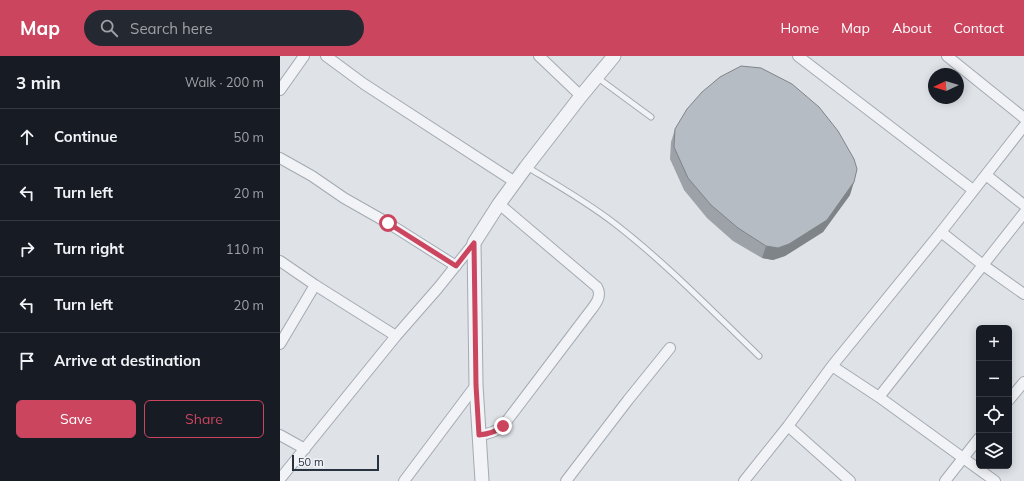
<!DOCTYPE html>
<meta charset="utf-8">
<style>
body{margin:0;font-family:Mulish,sans-serif;background:#242831;color:#f1f3f6}
.controls{position:absolute;right:12px;bottom:12px;display:grid;overflow:hidden;border-radius:6px;box-shadow:0 2px 10px #0003}
.controls button{width:36px;height:36px;display:grid;place-items:center;padding:0;border:0;border-bottom:1px solid #363941;background:#171b24;color:#f1f3f6;font:20px sans-serif}
.compass{position:absolute;left:648px;top:12px;width:36px;height:36px;border-radius:50%;background:#171b24;box-shadow:0 2px 10px #0003;rotate:266deg}
.scale{position:absolute;left:12px;bottom:10px;width:87px;box-sizing:border-box;padding-left:4px;border:2px solid #28313e;border-top:0;font-size:11px;line-height:14px;white-space:nowrap;color:#28313e;-webkit-text-stroke:3px #eef1f5;paint-order:stroke}
.stop{position:absolute;width:12px;height:12px;margin:-9px;border:3px solid #cb455f;border-radius:50%;background:#fff}
.stop.end{background:#cb455f;border-color:#fff;box-shadow:0 1px 4px #0008}
.list{margin:0;padding:0;list-style:none}
h2{display:flex;justify-content:space-between;align-items:center;height:52px;margin:0;padding:0 16px;font-size:17px}
h2 small{font-size:13px;font-weight:400;color:#9ea1a6}
.list li{display:grid;grid-template-columns:26px 1fr auto;gap:12px;align-items:center;box-sizing:border-box;height:56px;padding:0 16px;border-top:1px solid #363941}
.list b{display:block;font-size:15px;white-space:nowrap}
.list em{font-size:13px;font-style:normal;color:#9ea1a6}
.actions{display:flex;gap:8px;padding:12px 16px}
.actions a{flex:1;padding:9px 0;border:1px solid #cb455f;border-radius:6px;text-align:center;font-size:14px;color:#cb455f}
.actions .main{background:#cb455f;color:#fff}
.icon{flex:none;width:22px;height:22px;fill:none;stroke:currentColor;stroke-width:2;stroke-linecap:round;stroke-linejoin:round}
.map{position:relative;flex:none;width:744px;height:425px;overflow:hidden}
header{display:flex;align-items:center;gap:24px;box-sizing:border-box;height:56px;padding:0 20px;background:#cb455f;color:#fff}
header strong{font-size:19px}
nav{display:flex;gap:22px;margin-inline-start:auto;font-size:14px}
.search{width:280px;height:36px;background:#242831;display:flex;align-items:center;gap:10px;box-sizing:border-box;padding:0 14px;border-radius:22px;color:#9ea1a6;font-size:15px}
main{display:flex}
aside{flex:1;background:#171b24}
.map>svg:first-child{display:block}
.lines{fill:none;stroke-linecap:round;stroke-linejoin:round}
.service-casing{stroke:#a4aab2;stroke-width:7}
.minor-casing{stroke:#a4aab2;stroke-width:12}
.tertiary-casing{stroke:#a4aab2;stroke-width:15}
.service{stroke:#f1f3f6;stroke-width:5}
.minor{stroke:#f1f3f6;stroke-width:10}
.tertiary{stroke:#f1f3f6;stroke-width:13}
.wall{fill:#9da2a9}
.shaded-wall{fill:#7f8489}
.building{fill:#b6bcc4;stroke:#7f8489}
.route{stroke:#cb455f;stroke-width:5}
</style>
<header>
<strong>Map</strong>
<div class="search"><svg class="icon" aria-label="search" viewBox="0 0 24 24"><circle cx="10" cy="10" r="6"/><path d="M15 15l6 6"/></svg>Search here</div>
<nav><a>Home</a><a>Map</a><a>About</a><a>Contact</a></nav>
</header>
<main>
<aside>
<h2>3 min<small>Walk · 200 m</small></h2>
<ul class="list">
<li><svg class="icon" aria-label="ahead" viewBox="0 0 24 24"><path d="M12 20V5M6 11l6-6 6 6"/></svg><div><b>Continue</b></div><em>50 m</em></li>
<li><svg class="icon" aria-label="left" viewBox="0 0 24 24"><path d="M17 20v-9H6M10 6l-5 5 5 5"/></svg><div><b>Turn left</b></div><em>20 m</em></li>
<li><svg class="icon" aria-label="right" viewBox="0 0 24 24"><path d="M7 20v-9h11M14 6l5 5-5 5"/></svg><div><b>Turn right</b></div><em>110 m</em></li>
<li><svg class="icon" aria-label="left" viewBox="0 0 24 24"><path d="M17 20v-9H6M10 6l-5 5 5 5"/></svg><div><b>Turn left</b></div><em>20 m</em></li>
<li><svg class="icon" aria-label="arrive" viewBox="0 0 24 24"><path d="M6 21V4h12l-3 4 3 4H6"/></svg><div><b>Arrive at destination</b></div></li>
</ul>
<div class="actions"><a class="main">Save</a><a>Share</a></div>
</aside>
<div class="map">
<svg width="744" height="425" viewBox="0 0 744 425">
<rect width="100%" height="100%" fill="#dfe3e8"/>
<g class="lines">
<g class="service-casing">
<path id="service" d="M318 22 371 61
M247 111C277 129 307 146 334 167 386 207 432 255 479 300"/>
</g>
<g class="minor-casing">
<path id="minor" d="M46 0 84 28 235 126
M259 0 301 40
M518 0 693 134
M667 0 744 62
M0 34 24 0
M0 102 32 120 64 142 108 167 176 210
M706 119 744 149
M661 176 703 209 744 238
M0 205 35 229 116 280
M0 288 35 229
M552 310 599 341 715 425
M599 341 744 157
M729 344 744 326
M508 370 570 425
M0 379 25 393
M199 379C209 378 216 376 223 370L308 258C314 250 323 241 317 231L219 148
M0 423 116 280 158 232 194 187
M124 425 196 329
M286 425 348 344 390 292
M464 425 508 370 552 310 661 176 744 70
M665 425 699 382"/>
</g>
<g class="tertiary-casing">
<path id="tertiary" d="M202 425 196 329 194 187 219 148 246 111 301 40 334 0"/>
</g>
<use href="#service" class="service"/>
<use href="#minor" class="minor"/>
<use href="#tertiary" class="tertiary"/>
</g>
<path class="wall" d="M395 73 570 139 543 176 505 200 493 204 482 202 453 185 427 162 404 134 390 103 391 86Z"/>
<path class="shaded-wall" d="M574 126 570 139 543 176 505 200 493 204 482 202 486 190Z"/>
<path class="building" d="M461 10 481 12 512 28 539 51 558 75 574 103 577 113 574 126 547 164 509 188 498 192 486 190 458 172 431 149 408 122 394 91 395 73 407 53 422 36 440 21Z"/>
<g class="lines">
<path class="route" d="M108 167 176 210 194 187 196 329 199 379C209 378 216 376 223 370"/>
</g>
</svg>
<div class="controls">
<button>+</button>
<button>−</button>
<button><svg class="icon" aria-label="locate" viewBox="0 0 24 24"><circle cx="12" cy="12" r="6"/><path d="M12 2v4M12 18v4M2 12h4M18 12h4"/></svg></button>
<button><svg class="icon" aria-label="layers" viewBox="0 0 24 24"><path d="M12 4l9 5-9 5-9-5zM3 14l9 5 9-5"/></svg></button>
</div>
<svg class="compass" viewBox="-18 -18 36 36"><path d="M0-13l5 13h-10z" fill="#e53935"/><path d="M0 13l5-13h-10z" fill="#9ea1a6"/></svg>
<div class="scale">50 m</div>
<div class="stop" style="left:108px;top:167px"></div>
<div class="stop end" style="left:223px;top:370px"></div>
</div>
</main>
